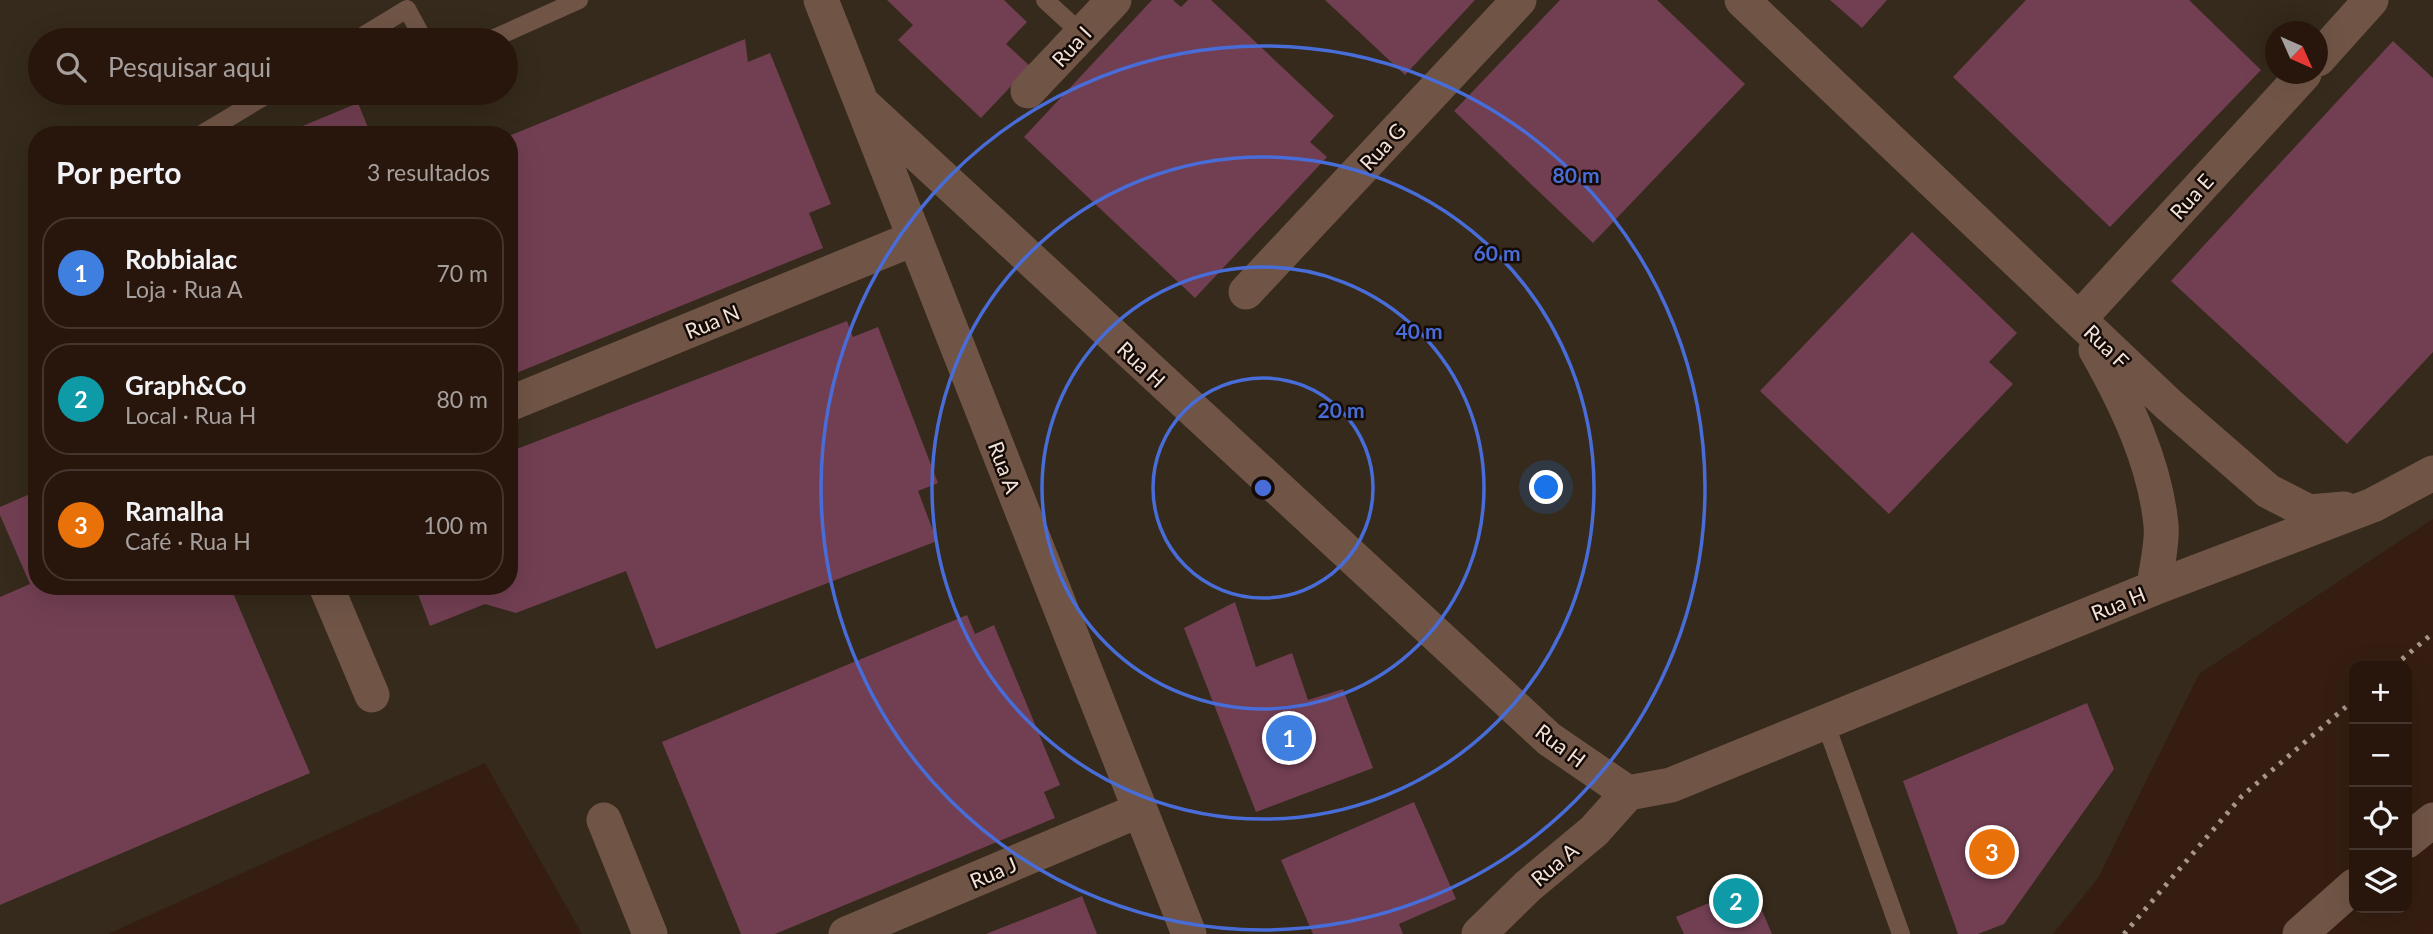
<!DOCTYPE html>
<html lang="pt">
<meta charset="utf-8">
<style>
body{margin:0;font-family:Lato,sans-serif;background:#34231b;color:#f1f3f6}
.controls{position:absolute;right:21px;bottom:21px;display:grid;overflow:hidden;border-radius:14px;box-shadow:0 7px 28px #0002}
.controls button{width:63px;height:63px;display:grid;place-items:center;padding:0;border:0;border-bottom:2px solid #44352e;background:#28160d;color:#f1f3f6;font:35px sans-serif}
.compass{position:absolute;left:2265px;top:21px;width:63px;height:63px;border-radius:50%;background:#28160d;box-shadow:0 7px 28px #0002;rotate:135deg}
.you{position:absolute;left:1547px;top:488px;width:24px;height:24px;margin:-18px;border:5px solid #fff;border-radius:50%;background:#1a73e8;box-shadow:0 0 0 10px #1a73e833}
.badge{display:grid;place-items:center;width:46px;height:46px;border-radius:50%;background:#0b8043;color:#fff;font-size:23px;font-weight:700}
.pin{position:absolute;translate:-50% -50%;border:4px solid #fff;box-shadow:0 2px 7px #0006}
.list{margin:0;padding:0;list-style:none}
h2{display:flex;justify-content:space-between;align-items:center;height:91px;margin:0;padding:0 28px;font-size:30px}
h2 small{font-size:23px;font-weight:400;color:#a59f9d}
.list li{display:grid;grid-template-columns:46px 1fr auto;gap:21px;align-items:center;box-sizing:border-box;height:112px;margin:0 14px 14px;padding:0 14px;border:2px solid #44352e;border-radius:28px}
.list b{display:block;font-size:26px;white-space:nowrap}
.list p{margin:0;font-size:23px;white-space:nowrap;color:#a59f9d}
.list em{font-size:23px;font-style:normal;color:#a59f9d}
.icon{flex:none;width:38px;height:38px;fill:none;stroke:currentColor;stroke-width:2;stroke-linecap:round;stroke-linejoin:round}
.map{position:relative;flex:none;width:2433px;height:934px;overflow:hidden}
.search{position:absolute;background:#28160d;box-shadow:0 7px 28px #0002;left:28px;top:28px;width:490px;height:77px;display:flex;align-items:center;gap:18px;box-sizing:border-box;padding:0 24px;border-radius:38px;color:#a59f9d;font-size:26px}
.panel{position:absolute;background:#28160d;box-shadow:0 7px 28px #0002;left:28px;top:126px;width:490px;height:469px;border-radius:28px}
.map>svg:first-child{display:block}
.industrial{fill:#352a1b;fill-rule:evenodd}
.building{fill:#723f52}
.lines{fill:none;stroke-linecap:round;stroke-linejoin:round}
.service{stroke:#705546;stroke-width:18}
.minor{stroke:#705546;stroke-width:35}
.rail{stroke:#a9968b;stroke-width:5;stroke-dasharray:3.5 7;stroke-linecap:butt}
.ring{fill:none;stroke:#486cd8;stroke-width:3.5}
.labels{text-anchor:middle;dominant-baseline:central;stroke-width:5;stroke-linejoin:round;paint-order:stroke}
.street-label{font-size:21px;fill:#f3e3da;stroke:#150b06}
.centre{fill:#486cd8;stroke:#150b06;stroke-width:3.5}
.ring-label{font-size:21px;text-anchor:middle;font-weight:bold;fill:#486cd8;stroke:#150b06;stroke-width:5;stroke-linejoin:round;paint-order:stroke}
</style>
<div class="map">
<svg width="2433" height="934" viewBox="0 0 2433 934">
<rect width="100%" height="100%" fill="#351e11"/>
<path class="industrial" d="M0 0H2433V519L2199 674 2098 878 2053 934H582L485 763 108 934H0ZM2276 32H2318V74H2276ZM40 40H506V93H40ZM37 135H509V586H37Z"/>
<path class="building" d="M887 0H1004L1027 22 1006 44 1030 66 981 118 898 40 913 25Z
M1152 0H1173L1181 7 1188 0H1211L1334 116 1310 142 1327 157 1195 298 1024 137Z
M1325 0H1475L1405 75Z
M1560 0H1657L1745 84 1593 243 1454 111Z
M1830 0H1887L1862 28Z
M2026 0H2189L2261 70 2110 227 1953 77Z
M745 39 748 62 770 53 831 204 809 213 823 248 509 376V136Z
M2393 41 2433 78V352L2347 444 2171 281Z
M358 103 371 135H281Z
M1912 232 2017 333 1989 362 2013 384 1889 514 1760 391Z
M847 321 853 337 878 327 938 483 918 491 937 541 656 649 626 571 516 613 485 604 430 626 415 586H509V452Z
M37 491V586H230L310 773 0 905V597L30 584 0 515V507Z
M1235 602 1256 667 1292 653 1308 700 1343 689 1373 768 1256 812 1184 628Z
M967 615 975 634 994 625 1060 785 1044 792 1055 818 775 934H741L662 742Z
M2087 703 2114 769 2004 924 1978 934H1958L1903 781Z
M1414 802 1456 899 1399 924 1403 934H1313L1281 860Z
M1751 885 1772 934H1684L1676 917Z
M1082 896 1097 934H986Z"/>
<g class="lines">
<path class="service" d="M1045 0 1082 34
M356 40 407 9 424 40
M490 40 579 0
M200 135 270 93
M1825 722 1901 934"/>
<path class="minor" d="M821 0 1189 934
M1742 0 2169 405 2268 491 2309 512 2344 509
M2318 59 2371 0
M1028 91 1114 0
M862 103 1549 739 1628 793 1671 785 2154 588 2373 505 2433 473
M1246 292 1519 0
M2079 319 2304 74
M2096 350C2126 403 2155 463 2161 525 2163 544 2156 568 2154 588
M509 404 915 238
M326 586 372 695
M604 820 650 934
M2407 841 2433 820
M846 934 1140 810
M1479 934 1528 886 1594 831 1628 793
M2300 934 2354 886"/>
<path class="rail" d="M2394 666 2433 633
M2124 934 2242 796 2354 700"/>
</g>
<g class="ring">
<circle cx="1263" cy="488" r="110"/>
<circle cx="1263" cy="488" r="221"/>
<circle cx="1263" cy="488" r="331"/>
<circle cx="1263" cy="488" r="442"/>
</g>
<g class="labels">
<g class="street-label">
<text transform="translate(1071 46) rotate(-47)">Rua I</text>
<text transform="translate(1382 146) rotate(-47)">Rua G</text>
<text transform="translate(2191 196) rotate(-48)">Rua E</text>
<text transform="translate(712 321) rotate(-22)">Rua N</text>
<text transform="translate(2107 346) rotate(44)">Rua F</text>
<text transform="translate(1142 364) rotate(43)">Rua H</text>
<text transform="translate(1005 467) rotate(69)">Rua A</text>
<text transform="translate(2118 603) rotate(-22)">Rua H</text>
<text transform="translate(1561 745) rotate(37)">Rua H</text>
<text transform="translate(1554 864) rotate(-40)">Rua A</text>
<text transform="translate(993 872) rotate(-23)">Rua J</text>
</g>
</g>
<circle cx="1263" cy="488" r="10" class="centre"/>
<g class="ring-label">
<text x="1576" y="183">80 m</text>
<text x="1497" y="261">60 m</text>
<text x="1419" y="339">40 m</text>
<text x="1341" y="418">20 m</text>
</g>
</svg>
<div class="controls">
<button>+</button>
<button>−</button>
<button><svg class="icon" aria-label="locate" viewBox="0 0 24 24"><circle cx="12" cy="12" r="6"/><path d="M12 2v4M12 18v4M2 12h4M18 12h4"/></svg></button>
<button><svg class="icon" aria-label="layers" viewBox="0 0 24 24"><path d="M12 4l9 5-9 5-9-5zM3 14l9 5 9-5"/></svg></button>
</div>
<svg class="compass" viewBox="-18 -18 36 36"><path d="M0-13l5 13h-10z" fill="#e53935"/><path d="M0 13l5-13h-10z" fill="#a59f9d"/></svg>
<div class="you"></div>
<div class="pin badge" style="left:1289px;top:738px;background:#3f7fe0">1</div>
<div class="pin badge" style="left:1736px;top:901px;background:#0f9aa8">2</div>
<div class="pin badge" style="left:1992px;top:852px;background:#e8710a">3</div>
<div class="search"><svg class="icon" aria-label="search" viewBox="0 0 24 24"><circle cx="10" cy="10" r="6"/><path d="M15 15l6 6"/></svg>Pesquisar aqui</div>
<section class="panel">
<h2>Por perto<small>3 resultados</small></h2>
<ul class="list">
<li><span class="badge" style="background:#3f7fe0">1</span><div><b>Robbialac</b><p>Loja · Rua A</p></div><em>70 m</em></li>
<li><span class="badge" style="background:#0f9aa8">2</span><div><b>Graph&amp;Co</b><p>Local · Rua H</p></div><em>80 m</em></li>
<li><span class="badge" style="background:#e8710a">3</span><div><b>Ramalha</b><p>Café · Rua H</p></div><em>100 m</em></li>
</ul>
</section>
</div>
